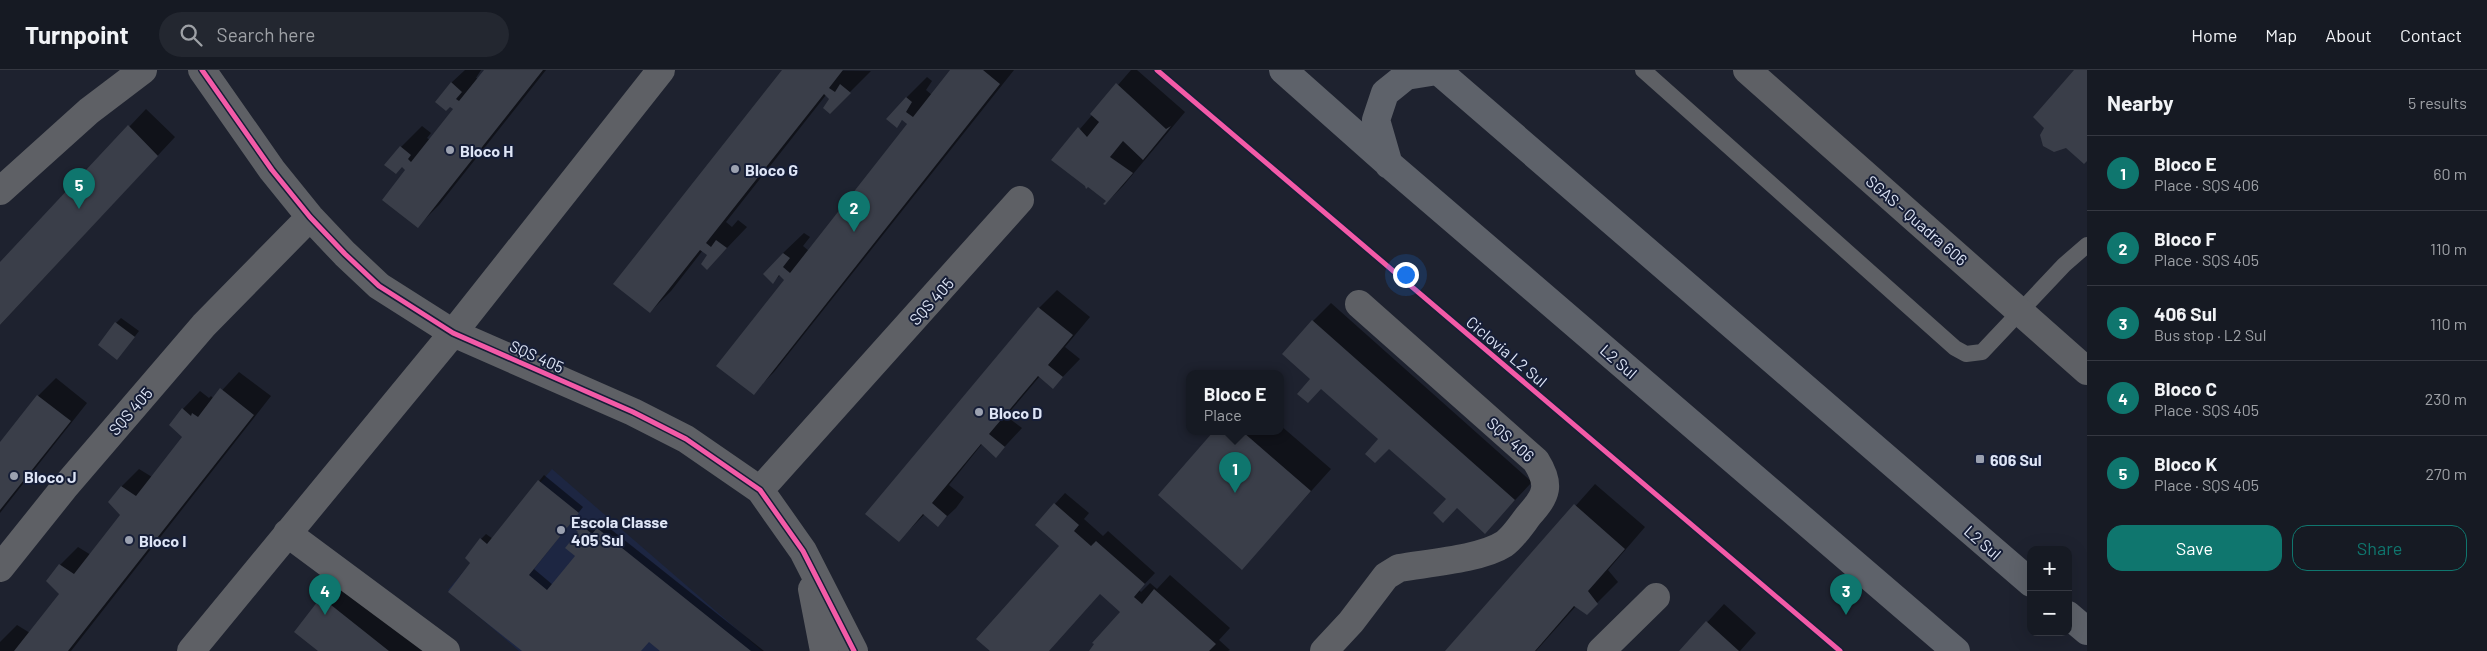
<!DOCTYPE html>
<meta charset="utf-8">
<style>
body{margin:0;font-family:Barlow,sans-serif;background:#232730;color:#f1f3f6}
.controls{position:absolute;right:15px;bottom:15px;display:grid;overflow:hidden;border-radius:10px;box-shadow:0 5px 20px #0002}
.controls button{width:45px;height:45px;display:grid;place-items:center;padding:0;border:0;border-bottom:1px solid #353841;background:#161a23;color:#f1f3f6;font:25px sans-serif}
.you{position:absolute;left:1405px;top:204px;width:18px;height:18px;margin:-12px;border:4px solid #fff;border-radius:50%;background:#1a73e8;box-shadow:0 0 0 8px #1a73e833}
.badge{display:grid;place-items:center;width:32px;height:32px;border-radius:50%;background:#0f766e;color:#fff;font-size:16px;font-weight:700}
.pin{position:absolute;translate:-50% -41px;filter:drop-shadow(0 1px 2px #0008)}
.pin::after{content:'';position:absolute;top:26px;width:18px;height:15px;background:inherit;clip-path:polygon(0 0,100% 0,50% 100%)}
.popup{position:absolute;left:1186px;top:300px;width:98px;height:65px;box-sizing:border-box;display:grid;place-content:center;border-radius:10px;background:#161a23;filter:drop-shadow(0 1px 4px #0005);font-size:16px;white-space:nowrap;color:#9ea1a6}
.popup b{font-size:19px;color:#f1f3f6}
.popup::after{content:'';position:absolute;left:50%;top:100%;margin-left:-10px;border:10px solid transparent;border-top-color:#161a23}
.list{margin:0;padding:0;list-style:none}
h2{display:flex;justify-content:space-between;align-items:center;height:65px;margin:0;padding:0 20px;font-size:21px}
h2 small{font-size:16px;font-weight:400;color:#9ea1a6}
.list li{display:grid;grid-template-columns:32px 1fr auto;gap:15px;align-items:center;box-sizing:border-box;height:75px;padding:0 20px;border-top:1px solid #353841}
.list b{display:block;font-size:19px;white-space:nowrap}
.list p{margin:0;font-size:16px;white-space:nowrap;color:#9ea1a6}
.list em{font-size:16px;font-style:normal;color:#9ea1a6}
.actions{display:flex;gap:10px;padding:15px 20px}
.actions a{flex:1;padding:11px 0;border:1px solid #0f766e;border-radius:15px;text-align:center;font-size:18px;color:#0f766e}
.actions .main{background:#0f766e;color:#fff}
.icon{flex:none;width:28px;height:28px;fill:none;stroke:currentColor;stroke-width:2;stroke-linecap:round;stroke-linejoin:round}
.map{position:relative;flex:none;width:2087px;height:581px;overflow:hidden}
header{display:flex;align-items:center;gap:30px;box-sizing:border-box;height:70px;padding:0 25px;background:#161a23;border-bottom:1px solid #353841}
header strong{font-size:24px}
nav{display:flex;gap:28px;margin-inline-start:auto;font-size:18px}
.search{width:350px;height:45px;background:#232730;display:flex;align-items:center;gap:12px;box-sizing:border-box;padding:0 18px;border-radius:28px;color:#9ea1a6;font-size:19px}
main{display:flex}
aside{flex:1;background:#161a23}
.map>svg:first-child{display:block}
.built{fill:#1d2642}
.shadow{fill:#0007}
.building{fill:#3a3e49}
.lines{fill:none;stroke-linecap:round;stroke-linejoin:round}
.service{stroke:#5e6065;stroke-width:16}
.minor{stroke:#5e6065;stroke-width:28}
.tertiary{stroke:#5e6065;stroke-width:28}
.primary{stroke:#5e626a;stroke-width:28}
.cycleway-casing{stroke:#161e37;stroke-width:8}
.cycleway{stroke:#f35aa7;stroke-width:5}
.poi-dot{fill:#9ba1b0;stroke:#161e37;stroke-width:2}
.labels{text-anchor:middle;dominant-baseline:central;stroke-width:4;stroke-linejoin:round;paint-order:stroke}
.poi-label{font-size:16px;font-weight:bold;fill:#dee5f6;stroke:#161e37;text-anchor:start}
.street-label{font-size:16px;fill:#dee5f6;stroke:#161e37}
</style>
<header>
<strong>Turnpoint</strong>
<div class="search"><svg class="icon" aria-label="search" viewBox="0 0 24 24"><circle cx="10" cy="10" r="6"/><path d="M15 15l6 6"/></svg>Search here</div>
<nav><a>Home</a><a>Map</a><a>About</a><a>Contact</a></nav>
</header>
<main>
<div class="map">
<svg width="2087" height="581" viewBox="0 0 2087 581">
<rect width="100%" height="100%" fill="#1e222f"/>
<path class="built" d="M552 399 762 581H519L448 520Z"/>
<path class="shadow" d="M465 0H481L476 8 479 9 486 0H546L439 135 418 156 401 77 422 56 431 63 427 68 430 70 455 39 451 13Z
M783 0 871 1 830 42 831 29 826 25 726 152 732 157 738 150 747 157 707 199 708 185 703 180 671 221 650 242Z
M952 0H1014L774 302 753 323 786 209 780 205 773 212 783 183 804 163 810 167 803 176 809 181 909 54 903 49 896 56 906 28 927 7 932 11 926 20 932 25Z
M1131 0H1137L1185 42 1123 116 1105 134 1107 131 1054 89Z
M146 39 175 67 0 255V194Z
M1057 220 1090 247 1065 277 1080 289 1053 317 1040 306 1006 346 1022 358 996 386 982 374 949 415 964 427 956 438 938 455 925 444 899 470 1039 238Z
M1331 233 1532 412 1485 462 1312 309 1313 251Z
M121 248 139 261 122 283 116 253Z
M239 302 271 326 71 581H0V572L17 555 30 563 60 524 48 510 60 495 78 477 91 485 122 445 121 417 139 399 152 407 184 367 183 339 200 321 209 328 211 326 214 329Z
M56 308 87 333 0 443V374L38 326Z
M1280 355 1331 399 1242 498 1160 425 1215 362H1280Z
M544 405 583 437 534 499 553 515 577 485 580 462 576 458 580 453 585 448 598 459 603 453 764 581H662L649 571 472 493 481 469 486 464 493 469Z
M1595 414 1645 457 1608 500 1618 512 1587 543 1576 536 1536 581H1447Z
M1065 423 1089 443 1084 449 1103 466 1108 461 1155 503 1139 520 1141 522 1150 513 1157 519 1170 505 1230 558 1219 570 1230 580 1228 581H1092L1127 537 1061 476 1055 434Z
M340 511 429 581H320L322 528Z
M1724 534 1756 563 1740 581H1681Z"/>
<path class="building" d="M484 0H543L418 158 382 130 405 100 402 97 396 104 384 95 400 76 411 85 408 89 411 92 453 39 450 37 446 41 435 32 451 12 462 22 456 29 459 31Z
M782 0H843L829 18 835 22 840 14 851 23 830 44 823 38 829 29 824 24 706 173 711 177 716 170 727 178 707 200 701 194 707 185 700 180 650 243 613 214Z
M950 0H983L1000 14 754 325 716 296 784 210 779 205 773 214 763 204 783 183 790 188 783 197 790 203 907 54 902 50 897 58 886 49 906 27 912 32 906 42 913 47Z
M2074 0H2087V91L2084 94 2066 78 2054 82 2043 76 2040 65 2044 58 2033 47Z
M1116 13 1166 59 1171 56 1143 90 1123 71 1110 87 1133 103 1105 135 1103 134 1106 131 1088 117 1086 119 1085 116 1051 90 1078 57 1087 67 1099 52 1090 44Z
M128 55 158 86 0 255V192Z
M1038 237 1073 265 1048 295 1063 307 1053 319 1038 306 989 364 1005 377 996 388 981 374 932 433 947 446 938 457 923 444 899 472 865 444Z
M1312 250 1515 430 1485 464 1457 438 1443 453 1433 443 1446 429 1389 379 1375 393 1365 384 1378 369 1321 319 1308 333 1297 324 1310 309 1282 284Z
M115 252 135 267 117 290 98 275Z
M220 318 254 345 68 581H14L59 524 46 511 59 494 74 504 120 445 108 432 121 416 136 426 182 367 169 355 182 338 191 346 192 343 198 347Z
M37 325 71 351 0 440V372Z
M1213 362H1243L1311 421 1242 500 1158 425Z
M538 410 579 443 529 505 547 520 575 486 565 478 578 462 574 458 579 453 592 464 597 458 751 581H660L649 572 641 581H522L448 522 470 493 465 488 480 468 487 474Z
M1054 433 1079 455 1074 461 1091 476 1096 471 1145 514 1134 527 1142 534 1154 519 1216 574 1209 581H1089L1094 574 1092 573 1120 542 1100 524 1049 581H990L976 569 1059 476 1035 455Z
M1574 434 1625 479 1588 521 1598 534 1587 545 1574 536 1535 581H1445Z
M321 527 389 581H318L294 562Z
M1706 551 1739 581H1679Z"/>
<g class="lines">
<path class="service" d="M1643 0 1955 278 1966 284 1982 282 2064 195 2087 175"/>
<path class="minor" d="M202 0 272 100 310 147 345 184 379 216 453 263 633 342 686 369 760 420 803 481 854 581
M0 121 89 41 143 0
M760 420 1020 130
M287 463 446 581
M0 498 64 418 204 255 310 147
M812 519 824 581
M191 581 453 263 661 0
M1324 581 1351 552 1386 506 1399 498C1427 493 1481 489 1504 474 1513 468 1522 454 1529 445 1547 425 1551 415 1536 391L1359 234
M1601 581 1656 527"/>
<path class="tertiary" d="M1747 0 2087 301"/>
<path class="primary" d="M1283 0 1390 95 1956 581
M1437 0 2031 513
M1389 95 1376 50 1385 23 1406 6 1437 1
M2068 545 2087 561"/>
<g class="cycleway-casing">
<path id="cycleway" d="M202 0 272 100 310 147 345 184 379 216 453 263 633 342 686 369 760 420 803 481 854 581
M1157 0 1840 581"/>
</g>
<use href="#cycleway" class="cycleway"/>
</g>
<g class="poi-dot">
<circle cx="450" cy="80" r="5"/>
<circle cx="735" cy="99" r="5"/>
<circle cx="979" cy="342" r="5"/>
<rect x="1975" y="384" width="10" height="10" rx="2.5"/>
<circle cx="14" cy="406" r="5"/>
<circle cx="561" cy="460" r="5"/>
<circle cx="129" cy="470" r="5"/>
</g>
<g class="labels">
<g class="poi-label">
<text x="460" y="80">Bloco H</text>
<text x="745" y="99">Bloco G</text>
<text x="989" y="342">Bloco D</text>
<text x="1990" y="389">606 Sul</text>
<text x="24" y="406">Bloco J</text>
<text x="571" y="451">Escola Classe<tspan x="571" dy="18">405 Sul</tspan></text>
<text x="139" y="470">Bloco I</text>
</g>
<g class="street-label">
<text transform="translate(1917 150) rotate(41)">SGAS - Quadra 606</text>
<text transform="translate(931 231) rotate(-48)">SQS 405</text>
<text transform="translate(1507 281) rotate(40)">Ciclovia L2 Sul</text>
<text transform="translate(537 286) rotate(24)">SQS 405</text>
<text transform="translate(1619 291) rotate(41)">L2 Sul</text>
<text transform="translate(130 341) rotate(-49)">SQS 405</text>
<text transform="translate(1511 369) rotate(42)">SQS 406</text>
<text transform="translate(1983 472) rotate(41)">L2 Sul</text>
</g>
</g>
</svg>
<div class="controls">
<button>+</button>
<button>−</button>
</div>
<div class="you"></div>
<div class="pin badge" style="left:1235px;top:423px">1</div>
<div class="popup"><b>Bloco E</b>Place</div>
<div class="pin badge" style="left:854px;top:162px">2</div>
<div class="pin badge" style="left:1846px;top:545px">3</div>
<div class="pin badge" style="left:325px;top:545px">4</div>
<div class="pin badge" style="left:79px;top:139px">5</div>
</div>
<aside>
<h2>Nearby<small>5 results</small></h2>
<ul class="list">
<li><span class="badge">1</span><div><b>Bloco E</b><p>Place · SQS 406</p></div><em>60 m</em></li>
<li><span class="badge">2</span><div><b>Bloco F</b><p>Place · SQS 405</p></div><em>110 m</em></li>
<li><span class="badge">3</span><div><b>406 Sul</b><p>Bus stop · L2 Sul</p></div><em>110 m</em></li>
<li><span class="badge">4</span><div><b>Bloco C</b><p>Place · SQS 405</p></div><em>230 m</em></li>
<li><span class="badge">5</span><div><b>Bloco K</b><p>Place · SQS 405</p></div><em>270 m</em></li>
</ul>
<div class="actions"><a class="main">Save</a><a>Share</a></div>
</aside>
</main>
